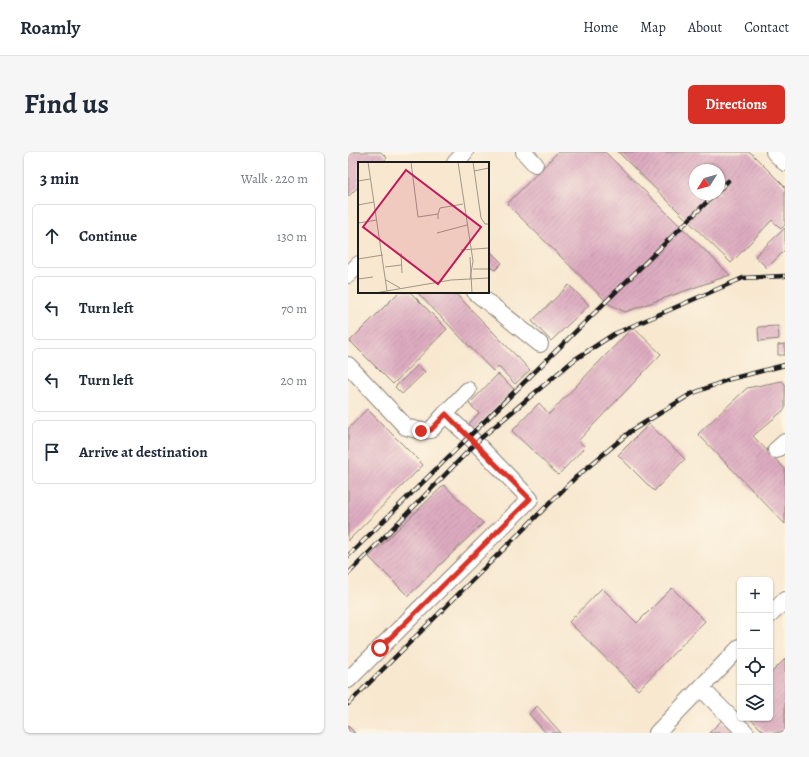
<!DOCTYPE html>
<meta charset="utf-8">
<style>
body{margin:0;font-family:Alegreya,serif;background:#f6f6f7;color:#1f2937}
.controls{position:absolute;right:12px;bottom:12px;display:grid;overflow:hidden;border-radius:6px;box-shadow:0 1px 3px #0004}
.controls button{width:36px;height:36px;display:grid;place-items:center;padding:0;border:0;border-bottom:1px solid #e0e1e3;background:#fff;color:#1f2937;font:20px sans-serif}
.compass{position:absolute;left:341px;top:12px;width:36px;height:36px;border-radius:50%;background:#fff;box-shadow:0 1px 3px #0004;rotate:233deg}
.stop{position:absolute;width:12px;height:12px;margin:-9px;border:3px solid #d93025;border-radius:50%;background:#fff}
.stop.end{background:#d93025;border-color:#fff;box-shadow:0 1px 4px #0008}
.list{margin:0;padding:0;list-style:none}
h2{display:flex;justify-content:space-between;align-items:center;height:52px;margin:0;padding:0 16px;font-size:17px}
h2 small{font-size:13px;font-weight:400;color:#747a83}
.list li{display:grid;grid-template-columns:26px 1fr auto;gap:12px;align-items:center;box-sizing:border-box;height:64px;margin:0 8px 8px;padding:0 8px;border:1px solid #e0e1e3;border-radius:6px}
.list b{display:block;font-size:15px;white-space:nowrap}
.list em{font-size:13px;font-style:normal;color:#747a83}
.icon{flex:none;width:22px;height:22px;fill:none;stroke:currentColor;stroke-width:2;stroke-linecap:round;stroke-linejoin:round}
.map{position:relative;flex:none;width:437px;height:581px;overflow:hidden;border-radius:6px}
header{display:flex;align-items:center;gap:24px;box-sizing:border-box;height:56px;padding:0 20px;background:#fff;border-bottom:1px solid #e0e1e3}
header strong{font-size:19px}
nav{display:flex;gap:22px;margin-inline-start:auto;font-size:14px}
.intro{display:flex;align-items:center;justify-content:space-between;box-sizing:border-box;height:96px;padding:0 24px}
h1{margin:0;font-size:28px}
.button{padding:10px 18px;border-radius:6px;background:#d93025;color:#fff;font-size:14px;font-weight:700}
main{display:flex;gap:24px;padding:0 24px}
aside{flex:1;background:#fff;border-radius:6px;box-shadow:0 1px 3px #0004}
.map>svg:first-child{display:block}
.building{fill:url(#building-hatch);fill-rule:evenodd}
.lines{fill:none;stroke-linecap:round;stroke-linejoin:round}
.minor-casing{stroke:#8a8276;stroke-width:18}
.minor{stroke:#fff;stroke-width:16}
.rail-casing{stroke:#1c1c1c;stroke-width:4.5}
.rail{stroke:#fcf5e5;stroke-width:3;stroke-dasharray:9;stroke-linecap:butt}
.route{stroke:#d93025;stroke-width:5}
.inset-road{fill:none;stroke:#a09688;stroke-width:1}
.view{fill:#c2185b;fill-opacity:0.15;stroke:#c2185b;stroke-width:2}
.inset-edge{fill:none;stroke:#1c1c1c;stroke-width:2}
</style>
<header>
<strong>Roamly</strong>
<nav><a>Home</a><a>Map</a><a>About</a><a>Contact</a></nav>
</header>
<div class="intro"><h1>Find us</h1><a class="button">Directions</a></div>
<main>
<aside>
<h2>3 min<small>Walk · 220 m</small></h2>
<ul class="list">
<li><svg class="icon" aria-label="ahead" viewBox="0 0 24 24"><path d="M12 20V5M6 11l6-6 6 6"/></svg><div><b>Continue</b></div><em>130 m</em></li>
<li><svg class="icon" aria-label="left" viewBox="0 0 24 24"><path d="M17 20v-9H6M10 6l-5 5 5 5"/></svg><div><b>Turn left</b></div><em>70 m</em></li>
<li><svg class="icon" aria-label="left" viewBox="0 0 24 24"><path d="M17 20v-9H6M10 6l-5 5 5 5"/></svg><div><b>Turn left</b></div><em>20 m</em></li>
<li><svg class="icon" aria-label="arrive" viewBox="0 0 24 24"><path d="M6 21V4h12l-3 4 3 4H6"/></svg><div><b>Arrive at destination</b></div></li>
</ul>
</aside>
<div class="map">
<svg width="437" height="581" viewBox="0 0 437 581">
<defs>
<pattern id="building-hatch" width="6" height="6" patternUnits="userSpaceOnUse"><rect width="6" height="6" fill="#ddabc0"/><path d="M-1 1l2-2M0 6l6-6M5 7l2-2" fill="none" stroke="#bd93a4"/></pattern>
</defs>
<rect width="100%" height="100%" fill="#fcf5e5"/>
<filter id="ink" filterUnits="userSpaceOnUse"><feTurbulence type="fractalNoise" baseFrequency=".025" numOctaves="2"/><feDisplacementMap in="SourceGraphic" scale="8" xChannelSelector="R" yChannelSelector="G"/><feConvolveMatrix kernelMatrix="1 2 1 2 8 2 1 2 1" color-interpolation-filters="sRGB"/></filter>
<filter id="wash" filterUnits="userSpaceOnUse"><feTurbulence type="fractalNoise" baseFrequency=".012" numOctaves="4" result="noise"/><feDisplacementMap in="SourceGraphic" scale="16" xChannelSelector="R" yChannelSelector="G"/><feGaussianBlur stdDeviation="0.9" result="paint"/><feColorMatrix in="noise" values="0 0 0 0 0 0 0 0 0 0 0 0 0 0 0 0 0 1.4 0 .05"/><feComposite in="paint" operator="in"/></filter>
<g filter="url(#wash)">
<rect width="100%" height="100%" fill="#f8e8d0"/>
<g id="blocks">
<path class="building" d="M0 0H33L39 6 34 11H11V34L0 45Z
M210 0H257L382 123 277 160 261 152 159 52Z
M270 0H402L437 35V73L433 77 424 68 383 111ZM347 18H371V42H347Z
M437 76V98L419 116 407 104Z
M140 97 154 111 147 118 140 111Z
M221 133 241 153 203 189 184 169Z
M51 140H62L99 177 45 232 2 189Z
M69 140H106L182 218 167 232 150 214 145 219Z
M430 174 431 187 411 189 410 175Z
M287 177 313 202 230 289 237 295 210 323 164 279 191 251 201 262 282 178Z
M437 192V203H430V193Z
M70 213 77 220 54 242 47 235Z
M150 222 166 237 122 281 117 276 131 261 121 252Z
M434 229 437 232V257L405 284 437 317V372L350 282 399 236Z
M19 257 75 313 0 389V277Z
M301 272 337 307 306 339 270 303Z
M96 333 135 371 60 444 21 405Z
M254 436 289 471 324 436 357 469 290 538 221 470Z
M437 507V581H417L402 566H422V522Z
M189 554 213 581H198L181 562Z
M374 568 387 581H361Z
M0 574 7 581H0Z"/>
</g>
</g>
<g filter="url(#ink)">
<use href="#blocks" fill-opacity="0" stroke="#8a8276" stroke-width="1"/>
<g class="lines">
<g class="minor-casing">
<path id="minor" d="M176 0 187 12
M426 0 437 11
M107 11 117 0
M0 123 11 112
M127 140 192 192
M0 213 58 275 73 279 83 278 97 262
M428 298 437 290
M422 463 437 448
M0 528 182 347 128 291 97 262 120 238
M353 536 398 581
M309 581 392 495"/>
</g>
<use href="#minor" class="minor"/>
<g class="rail-casing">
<path id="rail" d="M371 38 380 29
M0 404 367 42
M0 422 133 286 226 208 266 182 395 126 437 124
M0 552 227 326 283 279 343 242 382 227 437 213"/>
</g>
<use href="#rail" class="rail"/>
</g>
</g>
<g class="lines" filter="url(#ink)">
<path class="route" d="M32 496 182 347 98 262 83 278 73 279"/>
</g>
<g transform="translate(10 10)">
<rect width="131" height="131" fill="#f8e8d0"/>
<path class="inset-road" d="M10 0 29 129M53 0 60 55 80 52V57M100 0 115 99 112 117M115 0 123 56 127 62H131M116 9 131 6M0 19 12 17M0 43 16 40M80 52 82 46 105 42M0 61 19 58M79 71 109 63M103 88 131 86M43 91 44 111M112 95 114 131M0 97 25 93M27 105 43 103M115 107H131M0 117 15 115M28 118 42 126M17 131 93 118 131 116"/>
<path class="view" d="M48 8 123 65 80 122 5 65Z"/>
<rect width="131" height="131" class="inset-edge"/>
</g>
</svg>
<div class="controls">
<button>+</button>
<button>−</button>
<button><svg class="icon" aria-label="locate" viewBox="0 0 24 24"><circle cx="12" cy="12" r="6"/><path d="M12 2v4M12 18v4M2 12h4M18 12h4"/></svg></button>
<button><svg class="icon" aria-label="layers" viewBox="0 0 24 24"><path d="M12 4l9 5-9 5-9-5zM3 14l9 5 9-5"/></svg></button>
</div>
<svg class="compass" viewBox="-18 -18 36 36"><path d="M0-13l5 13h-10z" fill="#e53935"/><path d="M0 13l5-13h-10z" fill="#747a83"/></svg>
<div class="stop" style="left:32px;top:496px"></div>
<div class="stop end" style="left:73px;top:279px"></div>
</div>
</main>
